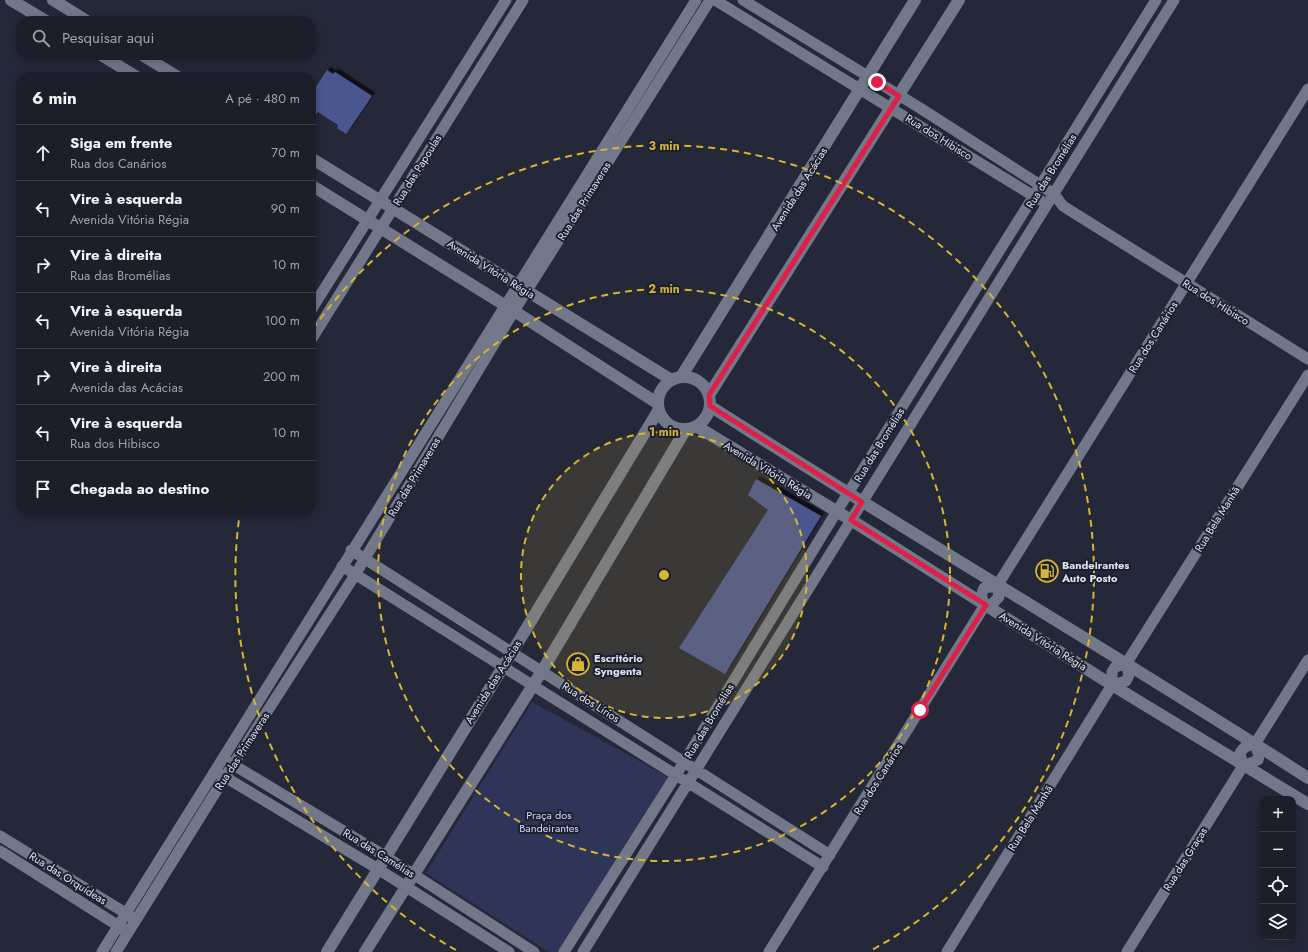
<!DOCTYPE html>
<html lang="pt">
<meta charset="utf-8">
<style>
body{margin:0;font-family:Jost,sans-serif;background:#252732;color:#f1f3f6}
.controls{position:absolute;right:12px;bottom:12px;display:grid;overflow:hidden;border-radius:8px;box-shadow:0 2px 10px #0003}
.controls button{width:36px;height:36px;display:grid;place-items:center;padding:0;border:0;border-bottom:1px solid #3a3c47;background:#1c1e2a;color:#f1f3f6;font:20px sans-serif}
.stop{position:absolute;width:12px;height:12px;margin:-9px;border:3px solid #e11d48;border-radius:50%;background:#fff}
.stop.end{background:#e11d48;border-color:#fff;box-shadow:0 1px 4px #0008}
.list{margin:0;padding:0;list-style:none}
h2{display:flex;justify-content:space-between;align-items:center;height:52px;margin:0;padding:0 16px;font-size:17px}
h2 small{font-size:13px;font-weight:400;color:#a0a2a8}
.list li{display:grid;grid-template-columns:26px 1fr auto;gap:12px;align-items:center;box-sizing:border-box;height:56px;padding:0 16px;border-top:1px solid #3a3c47}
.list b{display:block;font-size:15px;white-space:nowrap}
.list p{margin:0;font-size:13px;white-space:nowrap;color:#a0a2a8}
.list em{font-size:13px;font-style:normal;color:#a0a2a8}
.icon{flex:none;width:22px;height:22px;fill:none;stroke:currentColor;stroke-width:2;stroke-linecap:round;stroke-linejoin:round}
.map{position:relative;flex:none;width:1308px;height:952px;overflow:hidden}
.search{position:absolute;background:#1c1e2a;box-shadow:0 2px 10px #0003;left:16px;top:16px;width:300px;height:44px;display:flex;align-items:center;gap:10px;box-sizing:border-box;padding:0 14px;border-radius:16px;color:#a0a2a8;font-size:15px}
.panel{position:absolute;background:#1c1e2a;box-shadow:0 2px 10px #0003;left:16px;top:72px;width:300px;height:444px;border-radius:16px}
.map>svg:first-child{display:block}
.green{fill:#2e3558}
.building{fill:#4c578f;filter:url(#shadow)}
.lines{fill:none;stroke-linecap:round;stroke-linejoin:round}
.street{stroke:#72778a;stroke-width:11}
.secondary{stroke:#72778a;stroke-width:12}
.route{stroke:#e11d48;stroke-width:5}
.ring{fill:none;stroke:#d6b534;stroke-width:2;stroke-dasharray:7 5}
.labels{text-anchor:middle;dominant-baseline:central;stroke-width:4;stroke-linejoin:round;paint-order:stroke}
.street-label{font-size:11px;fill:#e0e3ee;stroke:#1b1f2e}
.poi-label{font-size:11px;font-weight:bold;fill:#e0e3ee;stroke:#1b1f2e;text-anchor:start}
.park-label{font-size:11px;fill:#d1dafc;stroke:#1b1f2e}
.centre{fill:#d6b534;stroke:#1b1f2e;stroke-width:2}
.ring-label{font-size:12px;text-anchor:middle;font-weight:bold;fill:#d6b534;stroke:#1b1f2e;stroke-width:4;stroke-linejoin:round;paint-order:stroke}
</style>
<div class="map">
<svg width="1308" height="952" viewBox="0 0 1308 952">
<defs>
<filter id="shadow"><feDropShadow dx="3.5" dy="-3.5" stdDeviation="0" flood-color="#0009"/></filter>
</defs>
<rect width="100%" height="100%" fill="#252838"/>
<path class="green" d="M532 702 668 777 558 952H549L426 873Z"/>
<path class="building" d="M327 70 333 74 335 72 372 96 346 134 337 128 338 125 318 112 311 122V94Z
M756 479 821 516 725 674 679 648 768 510 748 495Z"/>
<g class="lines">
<path class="street" d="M715 0 1040 200
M743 0 920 108 1054 194 1063 206 1308 359
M311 310 506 0
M311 340 523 0
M351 550 830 855
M342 566 823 867
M997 586 1308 89
M985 605C982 599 980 595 984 588L997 586
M985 605 992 604 999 597 997 586
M1126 664 1308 375
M1112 685 1126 681 1129 675 1126 664
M1112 685V672L1115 667 1126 664
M1255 744 1308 660
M227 761 385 856 534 952
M1243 766 1258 760 1259 756 1255 744
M1243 766 1240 753C1243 747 1248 745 1255 744
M220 774 378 869 509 952
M0 836 132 917
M0 851 125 930
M102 952 696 0
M116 952 225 777 355 575 514 311 710 0
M564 952 676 775 837 511 1156 0
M583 952 1174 0
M769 952 985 605
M947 952 1112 685
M1127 952 1243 766"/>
<path class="secondary" d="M11 0 46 21
M53 0 87 21
M101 55 137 77
M142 55 178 77
M311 158 670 379
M311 185 514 311 657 403
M658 403a26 26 0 1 1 52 0a26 26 0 1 1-52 0Z
M681 377 915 0
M709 395 959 0
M710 406C908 533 1111 651 1308 778
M696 426 851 520 1112 685 1308 804
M327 952 503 667 658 411
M365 952 542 671 686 429"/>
</g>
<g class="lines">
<path class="route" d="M877 82 899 96 709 395 710 406 862 502 851 520 986 605 920 710"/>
</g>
<circle cx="664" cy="575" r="143" fill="#d6b534" fill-opacity=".12"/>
<g class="ring">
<circle cx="664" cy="575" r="143"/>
<circle cx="664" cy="575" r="286"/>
<path d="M456 950A429 429 0 0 1 240 512M313 329A429 429 0 1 1 872 950"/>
</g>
<defs>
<g id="fuel-ring" transform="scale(1.15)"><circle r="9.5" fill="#1b1f2e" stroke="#d6b534" stroke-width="1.5"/><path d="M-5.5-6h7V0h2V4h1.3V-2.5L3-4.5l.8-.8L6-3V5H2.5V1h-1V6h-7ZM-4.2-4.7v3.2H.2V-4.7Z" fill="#d6b534"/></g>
<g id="shop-ring" transform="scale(1.15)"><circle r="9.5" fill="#1b1f2e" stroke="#d6b534" stroke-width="1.5"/><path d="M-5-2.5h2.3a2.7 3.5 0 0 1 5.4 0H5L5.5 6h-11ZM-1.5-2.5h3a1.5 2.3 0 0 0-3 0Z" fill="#d6b534"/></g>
</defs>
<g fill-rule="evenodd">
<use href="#fuel-ring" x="1047" y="571"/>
<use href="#shop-ring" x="578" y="664"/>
</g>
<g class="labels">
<g class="street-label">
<text transform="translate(939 137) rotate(32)">Rua dos Hibisco</text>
<text transform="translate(417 170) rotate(-58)">Rua das Papoulas</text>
<text transform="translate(1051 171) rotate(-58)">Rua das Bromélias</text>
<text transform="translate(799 189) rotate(-58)">Avenida das Acácias</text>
<text transform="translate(584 201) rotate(-58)">Rua das Primaveras</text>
<text transform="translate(491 269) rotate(32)">Avenida Vitória Régia</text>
<text transform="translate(1216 302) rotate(32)">Rua dos Hibisco</text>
<text transform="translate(1153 337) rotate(-58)">Rua dos Canários</text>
<text transform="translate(879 445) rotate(-58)">Rua das Bromélias</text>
<text transform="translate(768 470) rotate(31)">Avenida Vitória Régia</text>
<text transform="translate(414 477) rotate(-59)">Rua das Primaveras</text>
<text transform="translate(1217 519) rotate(-58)">Rua Bela Manhã</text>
<text transform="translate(1043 641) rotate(32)">Avenida Vitória Régia</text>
<text transform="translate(493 682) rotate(-58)">Avenida das Acácias</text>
<text transform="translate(591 702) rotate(32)">Rua dos Lírios</text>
<text transform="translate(709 721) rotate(-59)">Rua das Bromélias</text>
<text transform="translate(242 751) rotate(-57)">Rua das Primaveras</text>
<text transform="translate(878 779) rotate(-58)">Rua dos Canários</text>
<text transform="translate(1030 818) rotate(-58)">Rua Bela Manhã</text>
<text transform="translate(379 853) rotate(32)">Rua das Camélias</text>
<text transform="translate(1185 859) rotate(-58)">Rua das Graças</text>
<text transform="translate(68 878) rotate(32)">Rua das Orquídeas</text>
</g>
<g class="poi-label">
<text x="1062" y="565">Bandeirantes<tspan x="1062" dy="13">Auto Posto</tspan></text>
<text x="594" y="658">Escritório<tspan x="594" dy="13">Syngenta</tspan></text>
</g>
<g class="park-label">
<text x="549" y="815">Praça dos<tspan x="549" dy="13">Bandeirantes</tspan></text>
</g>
</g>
<circle cx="664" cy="575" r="6" class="centre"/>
<g class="ring-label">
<text x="664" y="150">3 min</text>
<text x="664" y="293">2 min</text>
<text x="664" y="436">1 min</text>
</g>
</svg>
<div class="controls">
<button>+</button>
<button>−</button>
<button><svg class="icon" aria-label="locate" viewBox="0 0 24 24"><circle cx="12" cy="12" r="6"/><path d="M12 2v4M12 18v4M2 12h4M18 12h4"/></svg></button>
<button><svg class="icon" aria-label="layers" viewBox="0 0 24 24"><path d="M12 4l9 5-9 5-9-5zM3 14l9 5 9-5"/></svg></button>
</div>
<div class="stop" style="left:920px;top:710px"></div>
<div class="stop end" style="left:877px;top:82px"></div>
<div class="search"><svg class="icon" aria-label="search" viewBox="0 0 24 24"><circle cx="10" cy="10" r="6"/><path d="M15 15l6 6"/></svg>Pesquisar aqui</div>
<section class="panel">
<h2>6 min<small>A pé · 480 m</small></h2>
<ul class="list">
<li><svg class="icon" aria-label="ahead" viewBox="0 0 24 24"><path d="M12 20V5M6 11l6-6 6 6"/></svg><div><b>Siga em frente</b><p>Rua dos Canários</p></div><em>70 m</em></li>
<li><svg class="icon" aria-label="left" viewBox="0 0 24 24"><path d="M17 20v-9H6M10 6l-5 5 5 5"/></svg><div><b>Vire à esquerda</b><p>Avenida Vitória Régia</p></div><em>90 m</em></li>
<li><svg class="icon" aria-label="right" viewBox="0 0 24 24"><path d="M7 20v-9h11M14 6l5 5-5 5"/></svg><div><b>Vire à direita</b><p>Rua das Bromélias</p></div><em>10 m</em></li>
<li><svg class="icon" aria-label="left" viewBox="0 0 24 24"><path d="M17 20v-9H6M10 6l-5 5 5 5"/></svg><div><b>Vire à esquerda</b><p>Avenida Vitória Régia</p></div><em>100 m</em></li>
<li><svg class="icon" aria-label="right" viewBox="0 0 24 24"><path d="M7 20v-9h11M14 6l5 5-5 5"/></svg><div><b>Vire à direita</b><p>Avenida das Acácias</p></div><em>200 m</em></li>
<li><svg class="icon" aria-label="left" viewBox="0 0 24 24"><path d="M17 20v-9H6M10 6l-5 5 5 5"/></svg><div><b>Vire à esquerda</b><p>Rua dos Hibisco</p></div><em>10 m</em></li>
<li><svg class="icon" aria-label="arrive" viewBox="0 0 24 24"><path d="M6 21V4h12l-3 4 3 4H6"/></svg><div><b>Chegada ao destino</b></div></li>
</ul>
</section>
</div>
